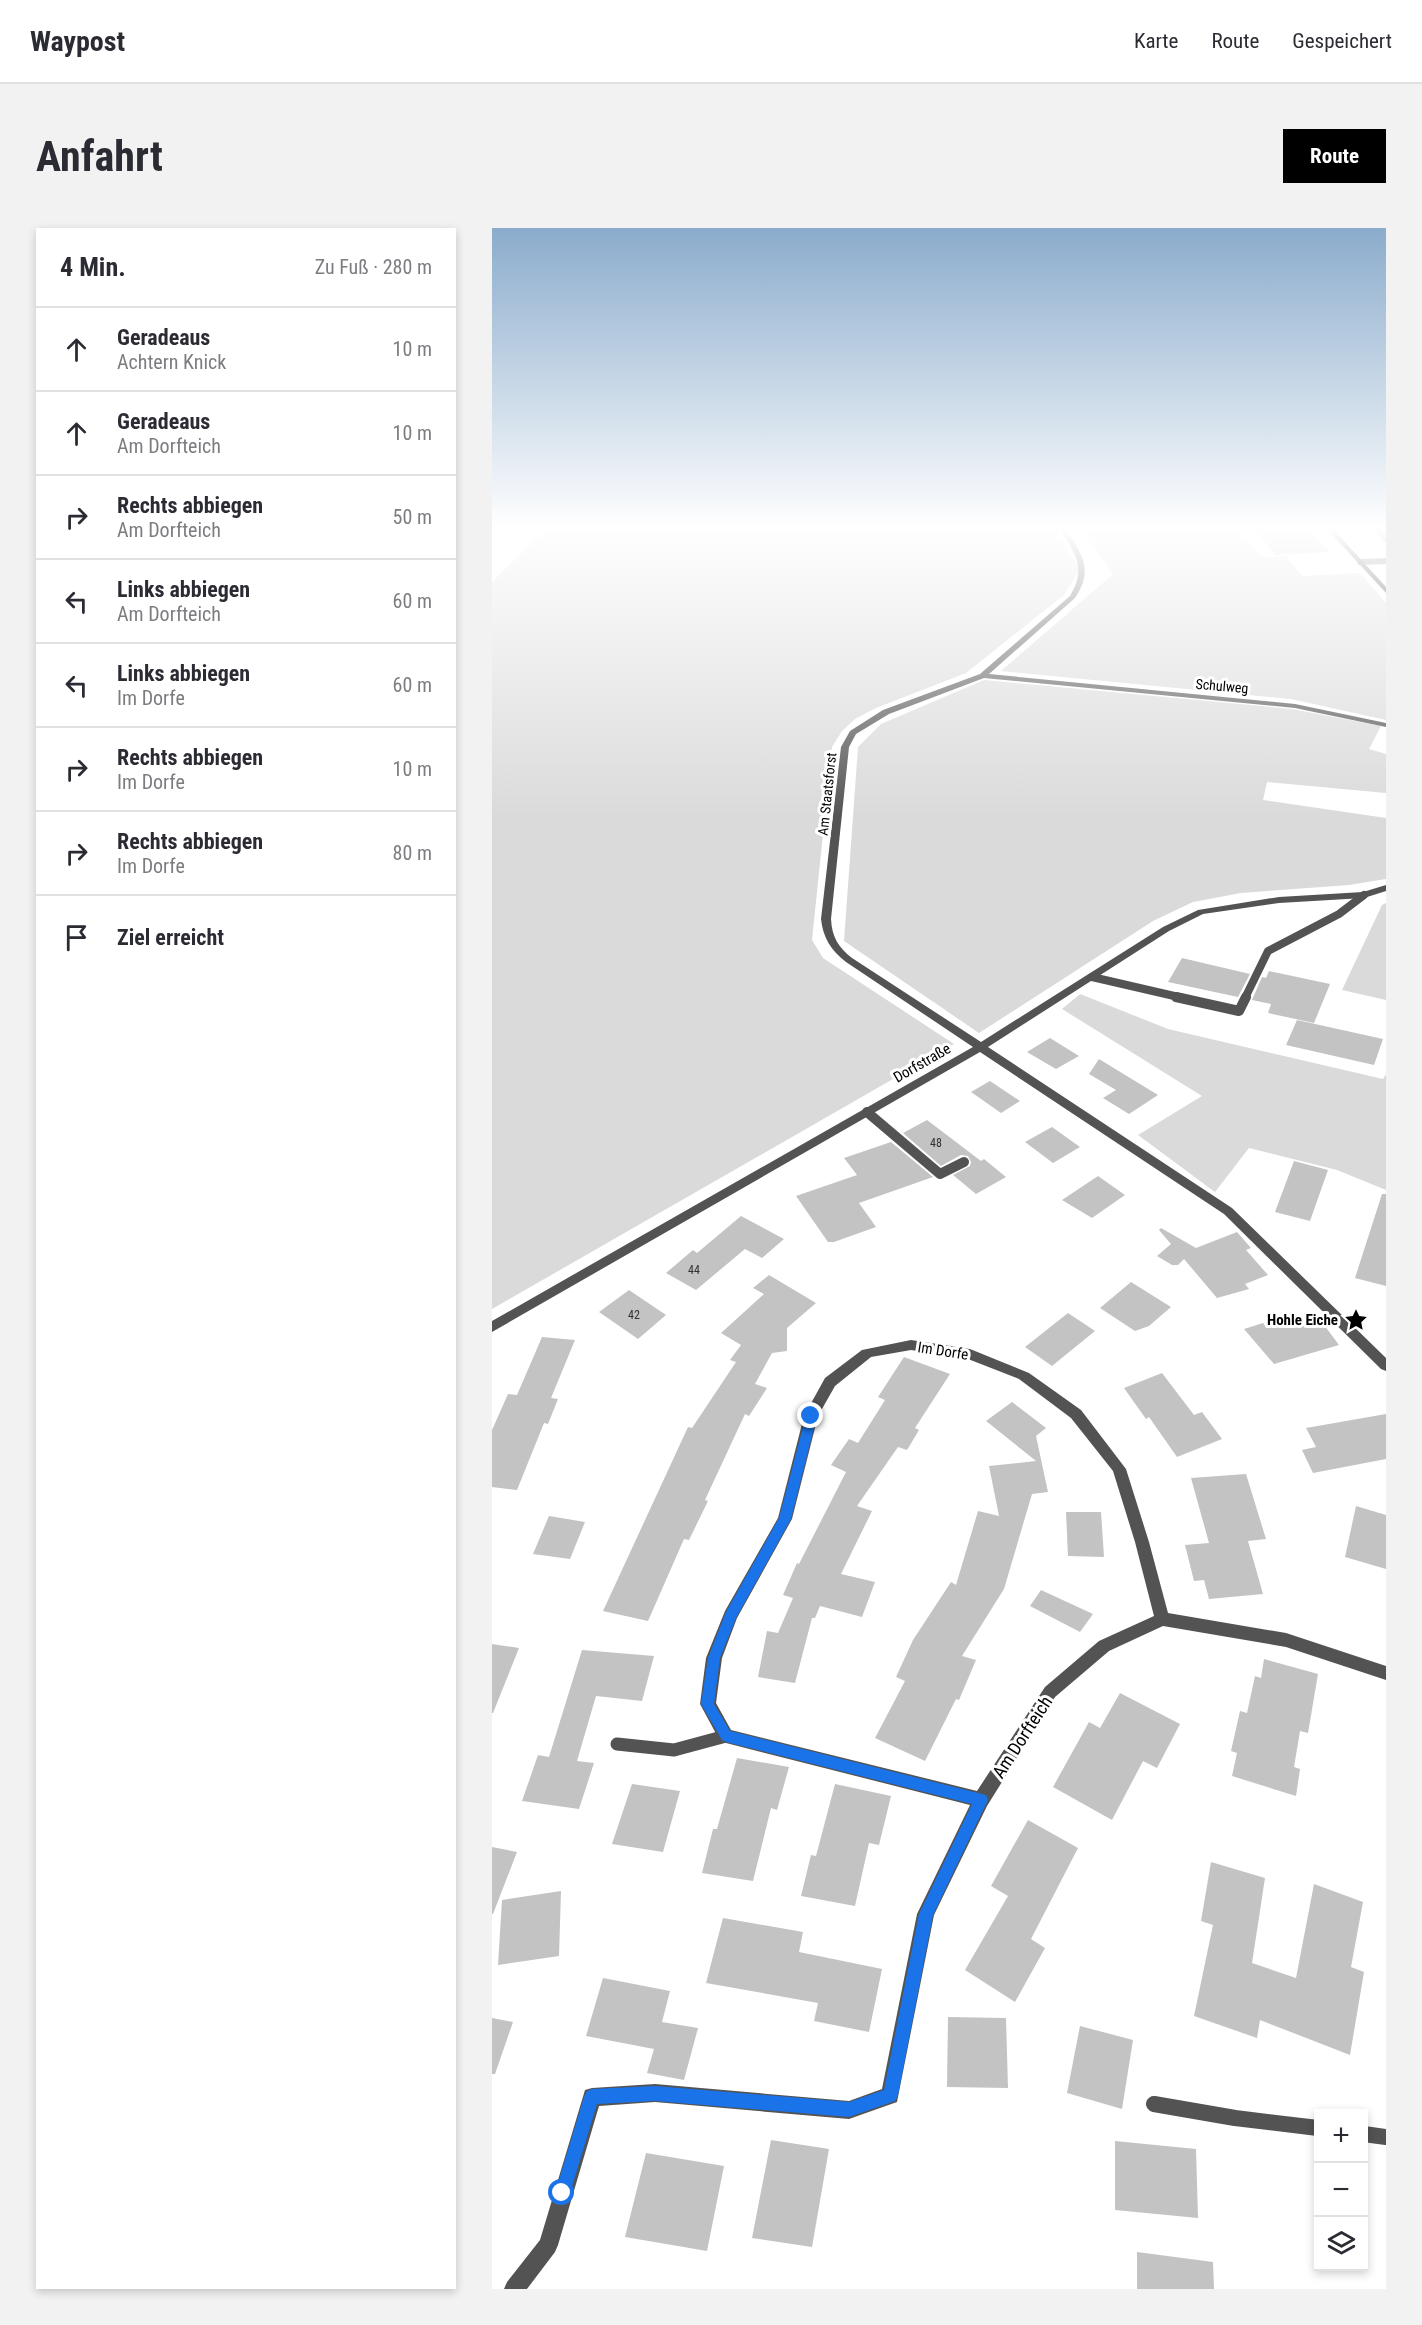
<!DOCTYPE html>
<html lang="de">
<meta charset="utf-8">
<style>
body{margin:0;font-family:"Roboto Condensed",sans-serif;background:#f2f2f3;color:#2b2b33}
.controls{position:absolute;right:18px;bottom:18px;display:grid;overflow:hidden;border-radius:0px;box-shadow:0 3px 9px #0003}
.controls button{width:54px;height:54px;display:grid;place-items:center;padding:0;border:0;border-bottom:2px solid #e1e1e2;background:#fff;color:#2b2b33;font:30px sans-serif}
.stop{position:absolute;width:18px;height:18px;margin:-14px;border:4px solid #1a73e8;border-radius:50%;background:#fff}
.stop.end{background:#1a73e8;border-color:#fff;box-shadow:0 2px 6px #0008}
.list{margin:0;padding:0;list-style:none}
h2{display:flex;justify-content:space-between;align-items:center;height:78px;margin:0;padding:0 24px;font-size:26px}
h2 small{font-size:20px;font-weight:400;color:#7c7c81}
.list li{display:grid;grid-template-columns:39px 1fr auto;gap:18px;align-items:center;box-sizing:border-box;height:84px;padding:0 24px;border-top:2px solid #e1e1e2}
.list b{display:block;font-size:22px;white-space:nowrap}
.list p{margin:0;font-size:20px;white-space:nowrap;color:#7c7c81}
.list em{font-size:20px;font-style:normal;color:#7c7c81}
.icon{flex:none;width:33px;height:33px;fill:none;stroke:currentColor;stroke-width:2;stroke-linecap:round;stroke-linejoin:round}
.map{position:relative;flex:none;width:894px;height:2061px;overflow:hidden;border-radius:0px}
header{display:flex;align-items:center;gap:36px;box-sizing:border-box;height:84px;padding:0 30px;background:#fff;border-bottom:2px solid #e1e1e2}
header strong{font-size:28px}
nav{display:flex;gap:33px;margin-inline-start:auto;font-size:21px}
.intro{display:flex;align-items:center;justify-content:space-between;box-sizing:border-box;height:144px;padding:0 36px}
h1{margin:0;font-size:42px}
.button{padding:15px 27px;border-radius:0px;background:#000;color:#fff;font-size:21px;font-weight:700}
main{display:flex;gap:36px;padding:0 36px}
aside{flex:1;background:#fff;border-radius:0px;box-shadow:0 3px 9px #0003}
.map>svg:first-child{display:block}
.green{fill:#dadada}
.building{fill:#c3c3c3}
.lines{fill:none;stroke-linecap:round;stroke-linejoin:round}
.service-far4{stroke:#535353;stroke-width:6}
.service-far3{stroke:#535353;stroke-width:8}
.service-far2{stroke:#535353;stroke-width:10}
.service-far1{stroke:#535353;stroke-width:13}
.service{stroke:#535353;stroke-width:16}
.minor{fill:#535353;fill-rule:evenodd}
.secondary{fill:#202020;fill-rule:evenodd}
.route{fill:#1a73e8}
.labels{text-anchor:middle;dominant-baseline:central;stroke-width:6;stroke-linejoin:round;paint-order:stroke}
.number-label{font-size:12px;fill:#313131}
.far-street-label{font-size:14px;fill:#000;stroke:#fff}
.street-label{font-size:15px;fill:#000;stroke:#fff}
.poi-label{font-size:15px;font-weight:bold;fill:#000;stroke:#fff;text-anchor:end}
.near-street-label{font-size:18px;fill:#000;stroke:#fff}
</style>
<header>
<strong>Waypost</strong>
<nav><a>Karte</a><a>Route</a><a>Gespeichert</a></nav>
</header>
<div class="intro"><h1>Anfahrt</h1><a class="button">Route</a></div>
<main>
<aside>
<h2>4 Min.<small>Zu Fuß · 280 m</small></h2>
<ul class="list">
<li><svg class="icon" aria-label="ahead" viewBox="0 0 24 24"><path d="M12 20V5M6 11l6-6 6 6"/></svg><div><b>Geradeaus</b><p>Achtern Knick</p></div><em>10 m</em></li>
<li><svg class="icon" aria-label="ahead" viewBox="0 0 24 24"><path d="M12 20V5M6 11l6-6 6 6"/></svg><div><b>Geradeaus</b><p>Am Dorfteich</p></div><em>10 m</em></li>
<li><svg class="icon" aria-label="right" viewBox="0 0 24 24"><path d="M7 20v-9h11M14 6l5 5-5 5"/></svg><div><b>Rechts abbiegen</b><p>Am Dorfteich</p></div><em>50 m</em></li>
<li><svg class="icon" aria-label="left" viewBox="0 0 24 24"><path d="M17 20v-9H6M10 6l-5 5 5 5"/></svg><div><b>Links abbiegen</b><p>Am Dorfteich</p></div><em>60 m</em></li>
<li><svg class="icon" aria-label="left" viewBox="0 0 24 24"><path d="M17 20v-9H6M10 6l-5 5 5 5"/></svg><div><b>Links abbiegen</b><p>Im Dorfe</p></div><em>60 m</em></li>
<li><svg class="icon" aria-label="right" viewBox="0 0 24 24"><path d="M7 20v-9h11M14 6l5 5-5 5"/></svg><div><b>Rechts abbiegen</b><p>Im Dorfe</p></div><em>10 m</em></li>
<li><svg class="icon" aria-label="right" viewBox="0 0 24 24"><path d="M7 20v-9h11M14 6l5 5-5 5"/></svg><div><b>Rechts abbiegen</b><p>Im Dorfe</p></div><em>80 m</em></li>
<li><svg class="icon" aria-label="arrive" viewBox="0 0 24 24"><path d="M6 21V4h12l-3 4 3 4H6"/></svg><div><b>Ziel erreicht</b></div></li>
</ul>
</aside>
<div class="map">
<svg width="894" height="2061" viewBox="0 0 894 2061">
<rect width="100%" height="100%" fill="#fff"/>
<path class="green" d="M53 301H564L588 342 572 367 474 445 384 480 363 491 350 503 340 519 320 712 331 730 462 816 0 1081V354Z
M589 301H745L770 329 794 328 810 348 868 345 894 375V492L799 471 509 443 621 346Z
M492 452 800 481 889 498 877 521 894 526V565L775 554 771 572 894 590V651L857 657 749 665 701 674 661 693 487 805 352 713 366 519 389 496Z
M894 675V772L850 762 890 677Z
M588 766 676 801 891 851 894 846V962L845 942 757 920 723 964 646 907 710 868 570 781Z"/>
<path class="building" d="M762 301H817L837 324 783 327Z
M690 730 758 746 746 769 676 754Z
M777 743 838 756 822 795 776 785 779 776 760 772 770 749 774 750Z
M805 792 891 811 882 837 794 817Z
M558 810 587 828 564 841 535 824Z
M607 831 666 867 637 886 611 870 624 862 597 846Z
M498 853 528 873 509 885 479 864Z
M435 892 489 933 492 931 514 949 484 966 461 947 478 938 479 934 476 928 469 927 449 938 411 905Z
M560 899 588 919 561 935 533 914Z
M399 914 441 949 367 975 384 999 342 1014H336L304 968 365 947 352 930Z
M802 933 836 942 818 993 783 984Z
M606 948 633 967 600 990 570 972Z
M890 966H894V1058L863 1050Z
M249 988 292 1011 270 1030 253 1021 204 1062 174 1045 201 1022 205 1025Z
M669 1000 704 1020 745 1004 759 1020 754 1022 776 1047 753 1056 757 1061 725 1070 692 1031 686 1037H680L665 1028 679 1016 667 1002Z
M277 1047 324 1075 295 1100V1123L280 1125 263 1156 275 1160 257 1188 253 1186 213 1272 216 1273 197 1312 192 1311 156 1393 111 1383 196 1199 200 1200 244 1134 238 1132 249 1117 229 1105 272 1066 261 1060Z
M639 1054 679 1079 657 1098 643 1103 608 1080Z
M137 1062 174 1087 146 1111 107 1084Z
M576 1085 603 1103 560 1138 533 1119Z
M824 1086 847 1117 782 1136 752 1101 771 1095 775 1100Z
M50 1109 83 1112 59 1170 66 1171 56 1196 52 1195 25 1262 0 1259V1202L16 1166 25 1167Z
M412 1129 458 1146 423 1200 427 1202 415 1222 406 1219 365 1278 380 1283 349 1346 383 1354 370 1389 328 1378 323 1390H320L303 1455 266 1449 275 1403 286 1405 301 1370 291 1367 305 1335 307 1336 354 1244 339 1237 357 1211 366 1215 393 1172 386 1169Z
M670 1145 702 1187 710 1184 730 1211 685 1229 657 1189 654 1191 632 1160Z
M520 1174 554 1200 544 1208 556 1264 540 1266 512 1361 470 1428 484 1432 467 1472 464 1471 433 1533 383 1510 413 1453 404 1449 421 1412 459 1354 464 1357 486 1283 507 1288 497 1238 544 1233 494 1193Z
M894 1186V1231L821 1245 810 1222 824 1219 814 1200Z
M754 1246 774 1311 756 1313 771 1366 717 1371 712 1352 702 1353 693 1317 717 1315 699 1250Z
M864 1278 894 1287V1341L853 1329Z
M574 1284H609L612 1329 576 1328Z
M57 1288 93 1294 78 1331 41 1326Z
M549 1362 601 1386 588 1404 538 1378Z
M0 1416 27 1420 1 1485H0Z
M90 1422 162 1428 150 1473 104 1468 85 1533 102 1535 87 1581 30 1573 46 1527 57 1529Z
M772 1431 826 1446 816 1505 808 1503 802 1539 808 1541 804 1568 740 1548 745 1525 739 1523 748 1483 755 1485 763 1448 769 1450Z
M628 1465 688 1496 665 1540 651 1533 620 1592 561 1559 597 1494 608 1500Z
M245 1530 297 1539 285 1582 279 1580 261 1653 210 1645 221 1601H225Z
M140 1556 188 1563 171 1624 120 1616Z
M343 1556 399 1568 387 1617 377 1615 363 1678 309 1668 319 1627 324 1628Z
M536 1592 586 1620 539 1711 553 1720 523 1774 473 1742 516 1668 499 1658Z
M0 1619 25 1624 1 1686H0Z
M719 1634 773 1650 760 1735 804 1750 822 1656 871 1674 859 1739 872 1744 858 1827 768 1792 765 1810 702 1788 721 1697 709 1693Z
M69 1663 67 1728 6 1737 10 1672Z
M231 1690 311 1704 307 1724 390 1741 377 1804 322 1793 326 1775 214 1755Z
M111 1750 178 1763 170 1794 206 1800 192 1852 155 1845 162 1821 94 1808Z
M456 1789 514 1790 516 1860 455 1859Z
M0 1790 21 1794 3 1846H0Z
M588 1798 641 1812 630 1881 575 1865Z
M279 1912 337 1921 320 2019 260 2010Z
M623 1913 704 1921 706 1990 623 1982Z
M154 1925 232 1938 215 2023 133 2009Z
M645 2024 721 2034 722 2061H645Z"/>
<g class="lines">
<path class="service-far4" d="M885 301 894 311
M868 334 894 333"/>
<path class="service-far3" d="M600 749 691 770
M753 770 776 723 847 686 872 667"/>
<path class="service-far2" d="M684 769 747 783 754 769
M375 884 448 946 472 934"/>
<path class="service-far1" d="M125 1516 182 1522 234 1508"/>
<path class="service" d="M662 1876 743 1890 826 1900
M872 1906 894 1909"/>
<path class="minor" d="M568 301H574C590 327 602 341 583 370L497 446 803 476 894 495V499L803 480 492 450 397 486 364 506 357 519 339 691C340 709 346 719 360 730L489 814 671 699 706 682 787 669 871 664 894 657V663L872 670 787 675 711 686 677 703 496 819 740 980 894 1130V1143L889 1141 732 986 488 824 0 1104V1093L481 819 354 734C339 722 331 710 329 691L349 519 358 503 391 482 488 446 578 368C595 340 583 326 568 301Z
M419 1112 478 1121 537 1145 589 1182 634 1241 657 1314 676 1385 794 1405 894 1438V1452L794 1419 671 1398 617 1423 563 1469 495 1578 442 1687 405 1874 357 1891 163 1874 107 1878 66 2017 63 2024 35 2061H12L15 2054 48 2012 93 1862 100 1860 163 1856 357 1873 390 1861 425 1686 478 1577 234 1515 228 1513 208 1476 214 1430 233 1383 286 1290 312 1188 333 1150 370 1122ZM419 1122 476 1131 527 1151 579 1190 621 1243 643 1314 662 1388 607 1413 553 1459 485 1563 239 1502 224 1475 230 1430 245 1390 300 1291 326 1188 343 1158 379 1129Z"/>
<path class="secondary" d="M835 301H841L894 359V365Z"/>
</g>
<linearGradient id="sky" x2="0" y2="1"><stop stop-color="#8baccc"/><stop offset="0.51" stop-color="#fff"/><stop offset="1" stop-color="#fff" stop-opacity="0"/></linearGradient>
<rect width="894" height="589" fill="url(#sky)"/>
<path class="route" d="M319 1184 325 1188 299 1291 244 1390 228 1430 222 1476 238 1503 494 1567 496 1572 494 1576 441 1687 406 1867 403 1873 357 1889 163 1873 105 1876 78 1965 76 1971 70 1973 65 1971 63 1965 92 1869 95 1863 100 1861 163 1858 357 1874 392 1862 427 1686 480 1576 234 1514 230 1512 209 1476 216 1430 234 1384 287 1290 314 1188Z"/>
<defs>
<g id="sight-bare" transform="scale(1.8)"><path d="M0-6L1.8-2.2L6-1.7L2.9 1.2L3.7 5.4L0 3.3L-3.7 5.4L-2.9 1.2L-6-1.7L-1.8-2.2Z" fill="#000" stroke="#fff" stroke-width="2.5" paint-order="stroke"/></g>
</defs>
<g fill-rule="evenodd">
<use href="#sight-bare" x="864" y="1092"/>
</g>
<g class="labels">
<g class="number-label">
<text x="444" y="915">48</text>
<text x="202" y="1042">44</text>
<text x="142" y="1087">42</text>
</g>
<g class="far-street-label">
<text transform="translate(730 458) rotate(5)">Schulweg</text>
<text transform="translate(335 566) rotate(-84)">Am Staatsforst</text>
</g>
<g class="street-label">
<text transform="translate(430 835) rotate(-30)">Dorfstraße</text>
<text transform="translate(451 1123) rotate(9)">Im Dorfe</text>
</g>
<g class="poi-label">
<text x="846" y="1092">Hohle Eiche</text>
</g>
<g class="near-street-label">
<text transform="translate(530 1509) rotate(-57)">Am Dorfteich</text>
</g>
</g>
</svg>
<div class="controls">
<button>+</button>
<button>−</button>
<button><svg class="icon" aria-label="layers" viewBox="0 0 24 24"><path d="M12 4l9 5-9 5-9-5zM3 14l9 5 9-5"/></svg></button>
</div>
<div class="stop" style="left:70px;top:1965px"></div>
<div class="stop end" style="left:319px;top:1188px"></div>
</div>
</main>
